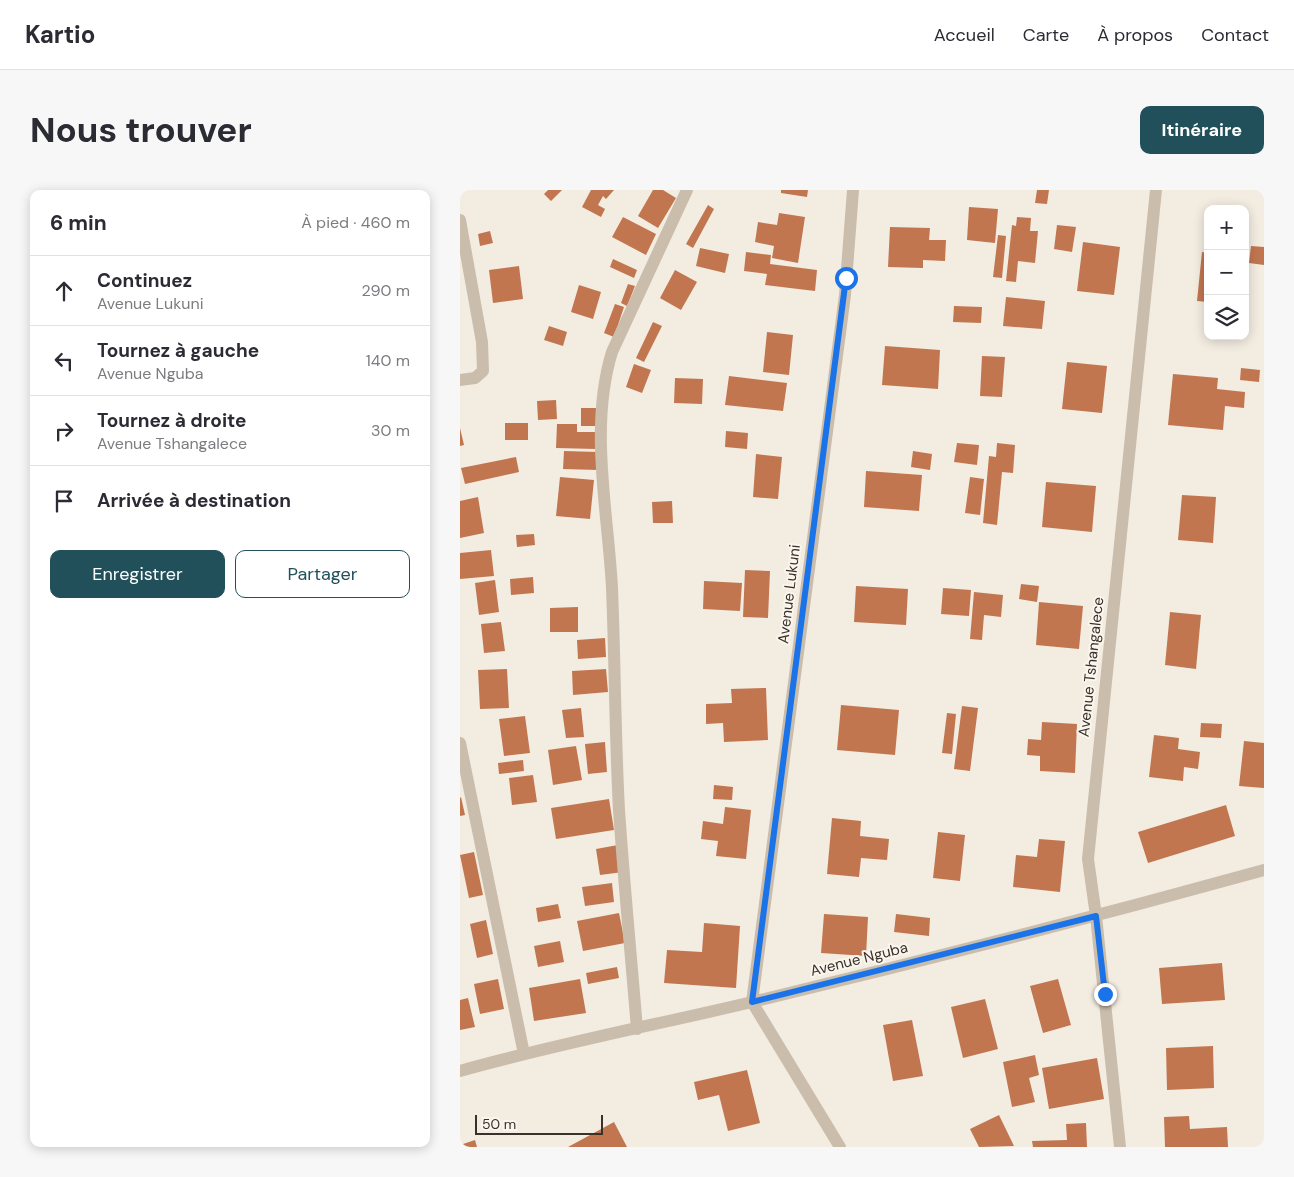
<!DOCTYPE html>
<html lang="fr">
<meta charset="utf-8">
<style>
body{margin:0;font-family:"DM Sans",sans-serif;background:#f7f7f7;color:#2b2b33}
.controls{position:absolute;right:15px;top:15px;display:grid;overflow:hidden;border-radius:10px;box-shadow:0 2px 12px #0003}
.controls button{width:45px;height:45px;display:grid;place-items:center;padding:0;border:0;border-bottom:1px solid #e1e1e2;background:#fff;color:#2b2b33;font:25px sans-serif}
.scale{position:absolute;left:15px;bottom:12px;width:128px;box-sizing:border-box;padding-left:5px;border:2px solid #39312b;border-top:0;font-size:14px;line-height:18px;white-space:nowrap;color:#39312b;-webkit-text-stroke:4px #faf5ed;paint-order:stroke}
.stop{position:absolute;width:15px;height:15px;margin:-11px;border:4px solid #1a73e8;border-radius:50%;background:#fff}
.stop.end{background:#1a73e8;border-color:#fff;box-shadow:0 1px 5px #0008}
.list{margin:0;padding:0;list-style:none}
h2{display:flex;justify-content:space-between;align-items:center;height:65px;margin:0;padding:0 20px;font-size:21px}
h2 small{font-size:16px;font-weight:400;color:#7c7c81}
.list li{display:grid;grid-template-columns:32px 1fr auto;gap:15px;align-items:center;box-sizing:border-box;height:70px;padding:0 20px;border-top:1px solid #e1e1e2}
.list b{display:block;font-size:19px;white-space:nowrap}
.list p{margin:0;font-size:16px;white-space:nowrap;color:#7c7c81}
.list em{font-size:16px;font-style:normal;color:#7c7c81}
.actions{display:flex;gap:10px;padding:15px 20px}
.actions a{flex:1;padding:11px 0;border:1px solid #22505a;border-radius:10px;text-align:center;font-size:18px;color:#22505a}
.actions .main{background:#22505a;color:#fff}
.icon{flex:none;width:28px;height:28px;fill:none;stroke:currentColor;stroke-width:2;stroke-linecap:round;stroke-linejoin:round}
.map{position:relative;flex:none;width:804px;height:957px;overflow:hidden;border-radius:10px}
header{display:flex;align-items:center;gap:30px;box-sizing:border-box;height:70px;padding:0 25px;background:#fff;border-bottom:1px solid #e1e1e2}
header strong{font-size:24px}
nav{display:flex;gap:28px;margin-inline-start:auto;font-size:18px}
.intro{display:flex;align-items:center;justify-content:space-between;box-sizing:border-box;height:120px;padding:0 30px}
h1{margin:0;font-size:35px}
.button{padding:12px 22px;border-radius:10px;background:#22505a;color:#fff;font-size:18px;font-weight:700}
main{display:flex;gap:30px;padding:0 30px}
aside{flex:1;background:#fff;border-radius:10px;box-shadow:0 2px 12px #0003}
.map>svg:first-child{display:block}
.building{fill:#c17650}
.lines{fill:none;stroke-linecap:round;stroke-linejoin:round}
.minor{stroke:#cbbdac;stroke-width:12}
.route{stroke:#1a73e8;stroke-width:6}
.labels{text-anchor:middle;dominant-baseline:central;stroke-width:4;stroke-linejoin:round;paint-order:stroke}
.street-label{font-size:15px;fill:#39312b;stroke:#faf5ed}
</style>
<header>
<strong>Kartio</strong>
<nav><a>Accueil</a><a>Carte</a><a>À propos</a><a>Contact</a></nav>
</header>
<div class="intro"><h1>Nous trouver</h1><a class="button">Itinéraire</a></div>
<main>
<aside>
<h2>6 min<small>À pied · 460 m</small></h2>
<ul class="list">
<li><svg class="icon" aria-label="ahead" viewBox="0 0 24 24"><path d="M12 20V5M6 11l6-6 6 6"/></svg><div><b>Continuez</b><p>Avenue Lukuni</p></div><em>290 m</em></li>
<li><svg class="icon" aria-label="left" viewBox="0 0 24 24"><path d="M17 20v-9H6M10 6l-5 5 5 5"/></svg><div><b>Tournez à gauche</b><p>Avenue Nguba</p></div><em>140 m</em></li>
<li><svg class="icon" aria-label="right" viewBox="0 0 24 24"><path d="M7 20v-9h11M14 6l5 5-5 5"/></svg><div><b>Tournez à droite</b><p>Avenue Tshangalece</p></div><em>30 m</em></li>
<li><svg class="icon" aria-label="arrive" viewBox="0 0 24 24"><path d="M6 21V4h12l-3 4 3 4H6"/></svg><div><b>Arrivée à destination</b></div></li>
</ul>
<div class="actions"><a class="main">Enregistrer</a><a>Partager</a></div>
</aside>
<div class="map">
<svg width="804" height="957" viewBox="0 0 804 957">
<rect width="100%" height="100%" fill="#f3ece1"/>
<path class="building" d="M88 0H102L91 11 84 4Z
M131 0H154L146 9 143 6 138 15 145 19 141 27 122 17Z
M193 0H203L216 8 198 38 178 26Z
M321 0H348L347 7 321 3Z
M577 0H589L587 14 575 13Z
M248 15 254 19 233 58 226 54Z
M509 17 538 19 535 53 507 50Z
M319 23 345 27 338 73 312 68 314 56 295 52 298 32 317 35Z
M163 27 196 44 186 65 152 47Z
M557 27 571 28 570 41H578L575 73 558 71 556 92 546 91 552 35 556 36Z
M597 35 616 37 612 62 594 59Z
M430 37 470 38 469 50H486L485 71 463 70V78L428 77Z
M30 41 33 53 20 56 18 44Z
M538 45 546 46 542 88 533 87Z
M623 52 660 57 654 105 617 101Z
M791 56 804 57V75L789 73Z
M240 58 269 64 265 83 236 76Z
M286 62 311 65 310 74 357 80 355 101 305 95 307 84 284 81Z
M742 62 748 63V112L737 111Z
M153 69 177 80 174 88 150 77Z
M59 76 63 109 33 113 29 80Z
M215 80 237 92 221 120 200 108Z
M785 83H789L787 109H785Z
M168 94 175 96 167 116 161 113Z
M119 95 141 102 133 129 111 122Z
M546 107 585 111 582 139 543 136Z
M155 114 164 117 154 147 144 143Z
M494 116 522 117 521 133 493 132Z
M193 132 202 136 184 172 176 168Z
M89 136 107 142 103 156 84 150Z
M307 142 333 145 329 185 303 182Z
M425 156 480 160 478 199 422 195Z
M522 166 545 167 542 207 520 206Z
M607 172 647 176 642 223 602 219Z
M174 174 191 180 182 203 166 197Z
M781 178 800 180 799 192 780 190Z
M713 184 758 188 757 199 785 202 784 218 765 216 763 240 708 235Z
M269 186 327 193 323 221 265 215Z
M215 188 243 189 242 214 214 213Z
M96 210 97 229 78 230 77 211Z
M121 218H137V236H121Z
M45 233H68V250H45Z
M97 234H117V242H136V259L96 258Z
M0 238 4 255 0 256Z
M266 241 288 243 287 259 265 257Z
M497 253 519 255 517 275 494 272Z
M537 253 555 255 553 283 542 282 537 335 523 333 529 266 536 267Z
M104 261 138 262V280L103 279Z
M453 261 472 264 470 280 451 277Z
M296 264 322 267 318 309 293 307Z
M56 267 59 282 5 294 1 278Z
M406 281 462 285 459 321 404 317Z
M100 287 134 290 130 329 96 326Z
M510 287 524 289 520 325 505 323Z
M586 292 636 296 632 342 582 337Z
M722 305 756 307 753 353 718 350Z
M18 307 24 343 0 348V311Z
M212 311 213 333H193L192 312Z
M74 344 75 355 57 357 56 345Z
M31 360 34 386 0 389V363Z
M285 380 310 381 308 428 283 427Z
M73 387 74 403 51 405 50 389Z
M35 390 39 422 19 425 15 393Z
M244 391 282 393 280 421 243 419Z
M561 394 579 396 577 412 559 409Z
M396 396 448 399 446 435 394 432Z
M483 398 511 400 509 426 481 424Z
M514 402 543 405 541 427 524 425 522 450 510 449Z
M579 412 623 416 619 459 576 455Z
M118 417V442H90V418Z
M710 422 741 425 736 479 705 475Z
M41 432 45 461 24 463 21 434Z
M145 448 146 467 118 469 117 450Z
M47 479 49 518 20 519 18 480Z
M146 479 148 502 113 505 112 481Z
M306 498 308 550 264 552 263 533 246 534V514L272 513 271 499Z
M381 515 439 520 435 565 377 560Z
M502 516 518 518 510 581 494 579Z
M121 518 124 547 106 548 102 520Z
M487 523 496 524 492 564 482 563Z
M65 526 70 563 44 566 39 529Z
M582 532 617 534 615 583 580 581V566L567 565 568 549 581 550Z
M741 533 762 534 761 548 740 547Z
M694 545 719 548 718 559 740 562 738 579 724 577 723 591 689 587Z
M784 551 804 553V598L779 596Z
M145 552 147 582 128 584 125 554Z
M116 556 122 590 93 595 88 560Z
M63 570 64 581 39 584 38 573Z
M73 585 77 612 52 615 49 588Z
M254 595 273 597 272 610 253 609Z
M1 607 5 625 0 626V608Z
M149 609 154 640 96 649 91 618Z
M766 615 775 646 688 673 678 642Z
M265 617 291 620 286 669 256 666 258 651 241 649 243 631 263 634Z
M372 628 401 631 400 646 429 649 427 670 401 668 399 687 367 684Z
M478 642 505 645 500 691 473 688Z
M579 649 605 651 600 702 553 697 556 665 577 667Z
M158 655 163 682 140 685 136 659Z
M14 662 23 705 9 708 0 665Z
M152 693 154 712 125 716 122 697Z
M98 714 101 728 78 732 76 718Z
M159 723 165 753 123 761 117 731Z
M364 724 408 727 406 766 361 763Z
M436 724 470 728 469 746 434 742Z
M26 730 33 764 17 768 10 734Z
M244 733 280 736 276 798 204 793 207 760 242 762Z
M100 751 104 772 78 777 74 756Z
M762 773 765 810 702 814 699 778Z
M157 777 159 788 128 794 126 783Z
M38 789 44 819 20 824 14 794Z
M120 789 126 823 74 831 69 798Z
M598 789 611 835 583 843 570 796Z
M8 808 15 837 0 840V810Z
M525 809 538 859 503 868 491 817Z
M452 830 463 886 433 891 423 835Z
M753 856 754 898 707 900 706 858Z
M575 865 579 885 569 888 575 912 552 917 543 872Z
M637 868 644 909 589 919 582 878Z
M287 880 300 933 268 941 259 905 238 910 234 892Z
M539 925 554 956 519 957 510 939Z
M729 926 730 939 767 937 768 957H705L704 927Z
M154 932 167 957H108Z
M626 933 627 957H573L572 951 607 950 606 934Z
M15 950 17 957H0V955Z"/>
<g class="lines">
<path class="minor" d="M0 30 22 152 23 181 15 188 0 190
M0 553 64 864
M177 839C171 766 164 693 159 620 155 546 155 472 152 398 148 321 129 237 152 162L227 0
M0 881C96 854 195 835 292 812 463 771 634 727 804 680
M380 957 292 812 385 105 393 0
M660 957 636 726 628 669 696 0"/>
</g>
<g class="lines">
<path class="route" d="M386 88 292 812 636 726 645 804"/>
</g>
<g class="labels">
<g class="street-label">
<text transform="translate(329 404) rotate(-83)">Avenue Lukuni</text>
<text transform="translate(631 477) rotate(-84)">Avenue Tshangalece</text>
<text transform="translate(399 769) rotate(-14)">Avenue Nguba</text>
</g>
</g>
</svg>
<div class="controls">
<button>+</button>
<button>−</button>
<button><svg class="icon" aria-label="layers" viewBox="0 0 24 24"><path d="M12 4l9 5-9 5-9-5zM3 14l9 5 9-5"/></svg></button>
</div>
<div class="scale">50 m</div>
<div class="stop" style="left:386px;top:88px"></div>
<div class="stop end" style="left:645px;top:804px"></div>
</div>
</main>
